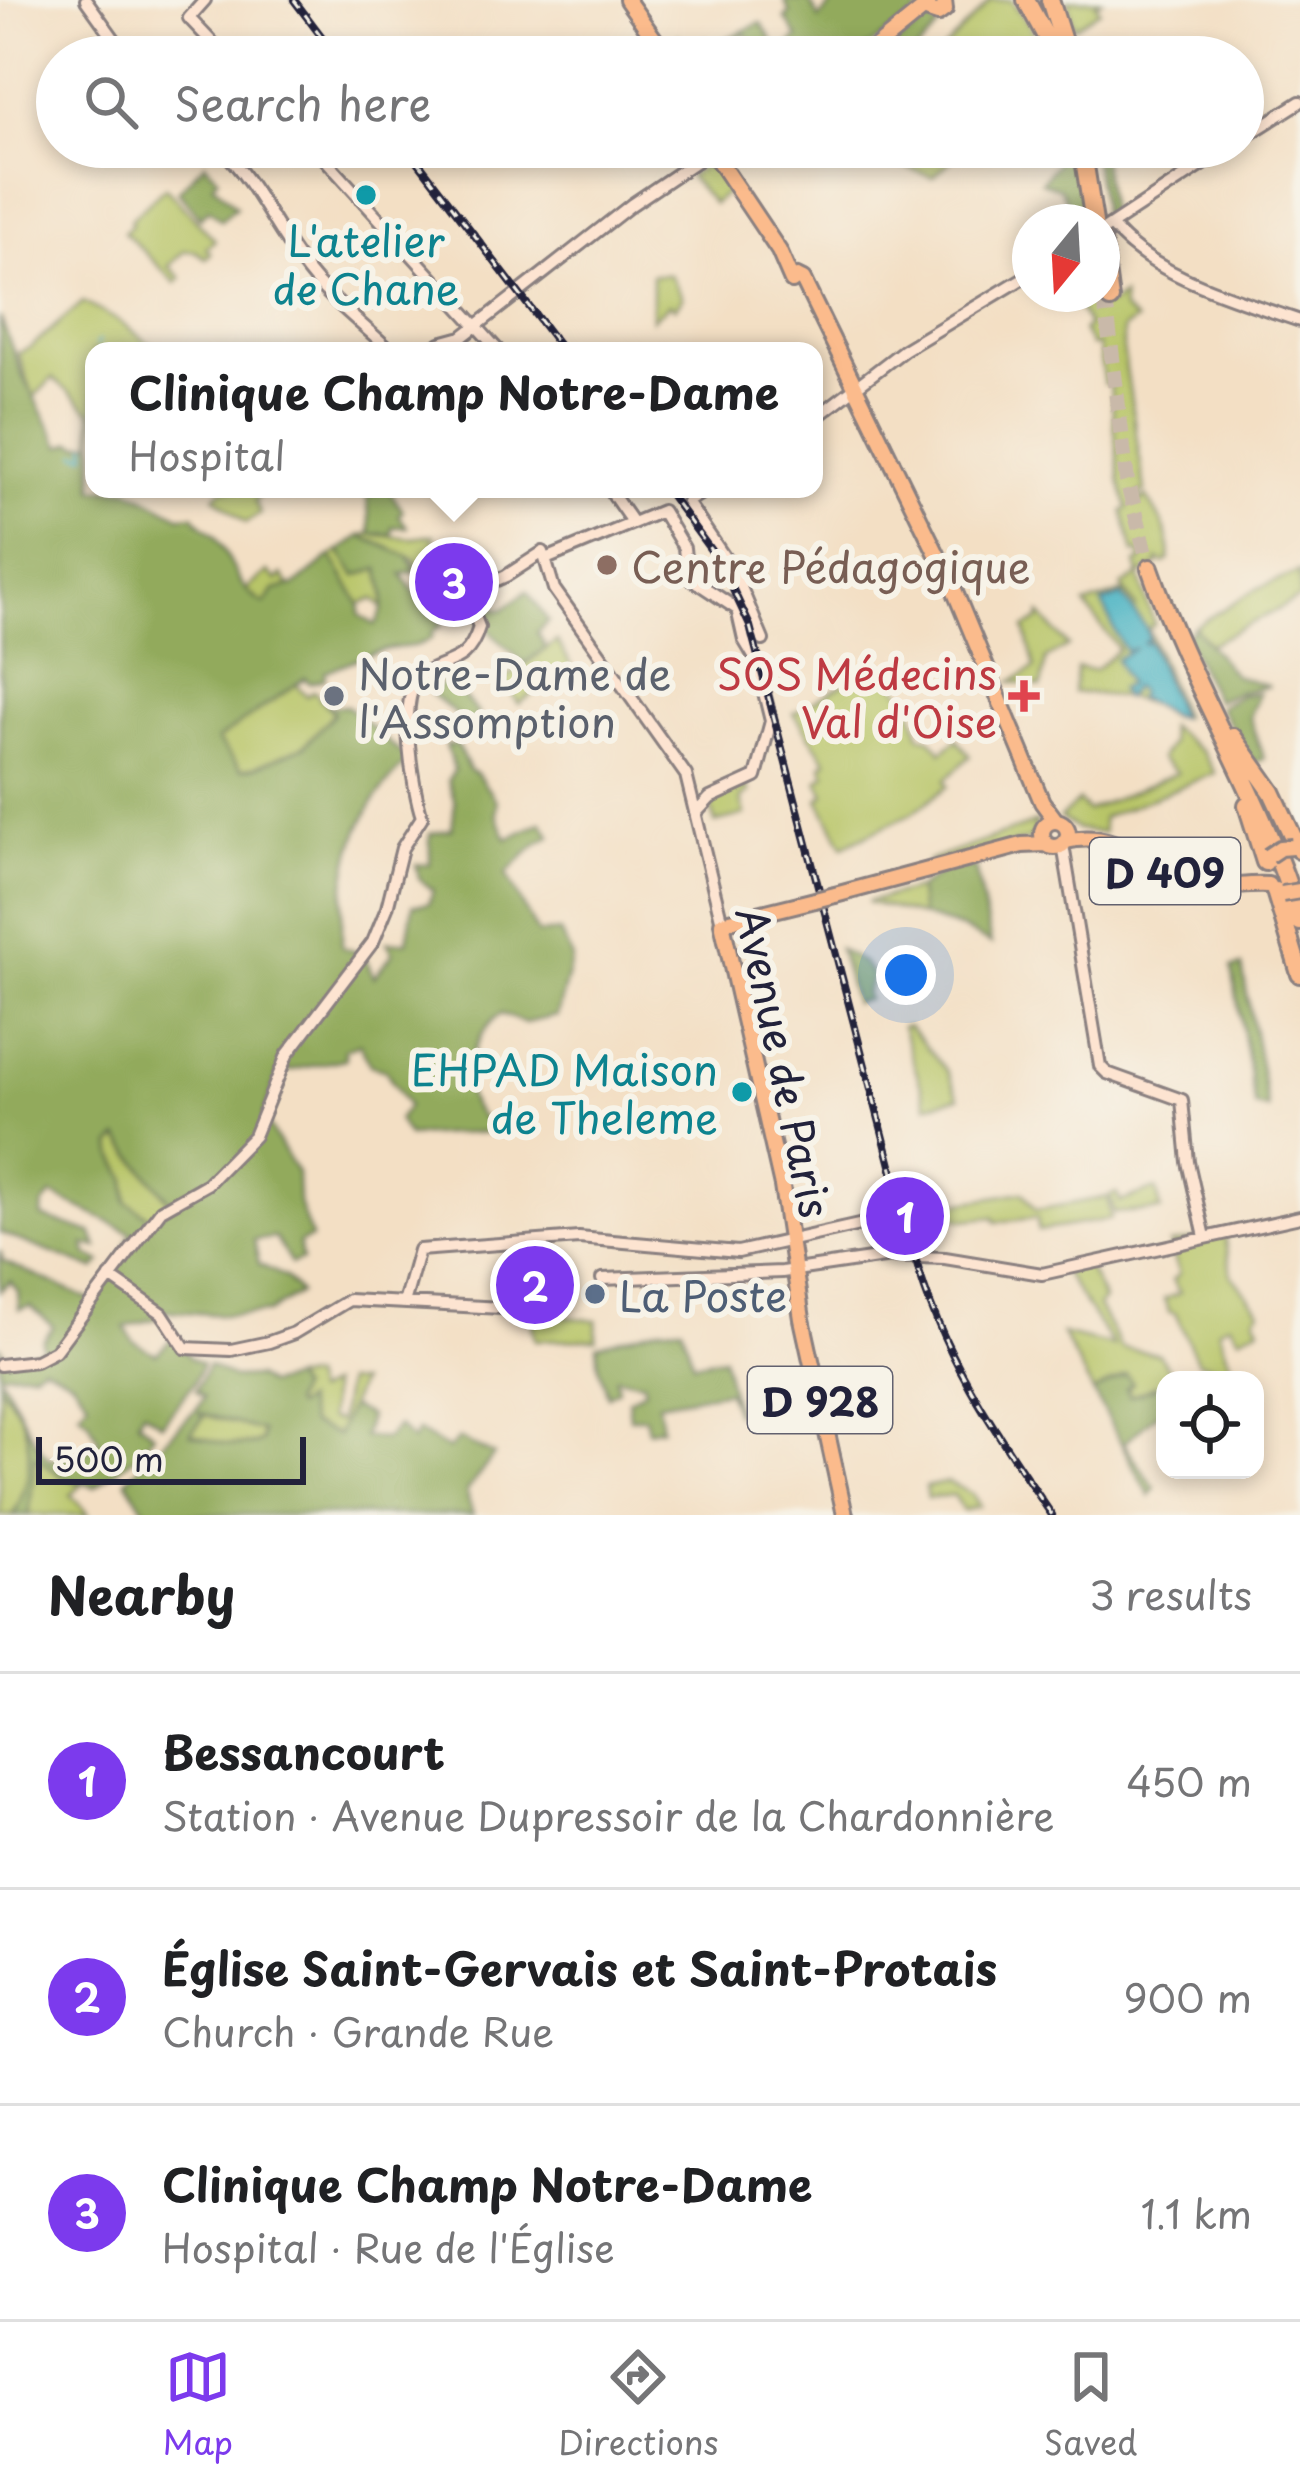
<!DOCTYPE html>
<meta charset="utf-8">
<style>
body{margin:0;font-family:"Playpen Sans",sans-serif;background:#f2f2f2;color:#202124}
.controls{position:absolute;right:36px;bottom:36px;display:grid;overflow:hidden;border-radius:24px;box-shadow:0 6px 18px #0003}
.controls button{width:108px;height:108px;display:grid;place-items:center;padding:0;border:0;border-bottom:3px solid #e0e0e0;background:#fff;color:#202124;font:60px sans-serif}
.compass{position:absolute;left:1012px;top:204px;width:108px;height:108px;border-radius:50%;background:#fff;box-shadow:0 6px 18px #0003;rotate:198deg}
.scale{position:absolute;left:36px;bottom:30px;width:270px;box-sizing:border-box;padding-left:12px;border:6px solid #22223b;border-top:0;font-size:33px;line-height:42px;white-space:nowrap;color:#22223b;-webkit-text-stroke:9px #f7f3e8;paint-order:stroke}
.you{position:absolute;left:906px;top:975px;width:42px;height:42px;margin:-30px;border:9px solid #fff;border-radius:50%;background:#1a73e8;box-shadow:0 0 0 18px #1a73e833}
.badge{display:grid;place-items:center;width:78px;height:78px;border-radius:50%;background:#7c3aed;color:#fff;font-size:39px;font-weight:700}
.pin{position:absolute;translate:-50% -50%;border:6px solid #fff;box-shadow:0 3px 12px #0006}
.popup{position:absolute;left:85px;top:342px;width:738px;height:156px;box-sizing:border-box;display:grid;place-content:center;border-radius:24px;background:#fff;filter:drop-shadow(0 3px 9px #0005);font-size:39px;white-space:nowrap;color:#757577}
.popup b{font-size:45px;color:#202124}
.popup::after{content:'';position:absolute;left:50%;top:100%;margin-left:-24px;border:24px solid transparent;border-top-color:#fff}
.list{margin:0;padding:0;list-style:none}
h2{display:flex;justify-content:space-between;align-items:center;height:156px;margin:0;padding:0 48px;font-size:51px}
h2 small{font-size:39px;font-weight:400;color:#757577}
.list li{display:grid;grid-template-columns:78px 1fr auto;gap:36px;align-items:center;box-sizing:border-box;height:216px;padding:0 48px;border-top:3px solid #e0e0e0}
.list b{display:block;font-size:45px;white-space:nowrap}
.list p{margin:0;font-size:39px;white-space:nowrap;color:#757577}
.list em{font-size:39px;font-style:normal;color:#757577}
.icon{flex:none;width:66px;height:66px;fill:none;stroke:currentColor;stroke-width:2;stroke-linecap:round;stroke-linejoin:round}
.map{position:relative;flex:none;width:1300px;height:1515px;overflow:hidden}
.search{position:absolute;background:#fff;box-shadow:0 6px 18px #0003;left:36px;right:36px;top:36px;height:132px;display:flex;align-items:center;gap:30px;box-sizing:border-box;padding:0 42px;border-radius:66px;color:#757577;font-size:45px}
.sheet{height:804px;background:#fff}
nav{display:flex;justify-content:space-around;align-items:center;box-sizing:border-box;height:168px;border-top:3px solid #e0e0e0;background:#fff;font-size:33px;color:#757577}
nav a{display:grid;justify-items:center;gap:6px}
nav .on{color:#7c3aed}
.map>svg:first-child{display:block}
.green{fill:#b8c567;stroke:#6d7451;stroke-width:3}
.forest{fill:#92aa5c;stroke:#5a664c;stroke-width:3;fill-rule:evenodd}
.water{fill:#46b2c3;stroke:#346a7f;stroke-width:3}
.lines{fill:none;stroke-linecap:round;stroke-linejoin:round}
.stream{stroke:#46b2c3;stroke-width:3}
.highway-tunnel{stroke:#c9b9a9;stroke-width:16;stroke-dasharray:16 8;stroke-linecap:butt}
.secondary-casing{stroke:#8a8080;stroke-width:16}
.primary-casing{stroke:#8a8080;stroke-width:20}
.highway-casing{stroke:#8a8080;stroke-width:22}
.secondary{stroke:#fde4d1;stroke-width:10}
.primary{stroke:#fbbb8c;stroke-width:14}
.highway{stroke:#fbbb8c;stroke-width:16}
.rail-casing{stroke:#22223b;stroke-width:8}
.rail{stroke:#f7f3e8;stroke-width:3;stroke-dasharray:9;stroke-linecap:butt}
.primary-bridge-casing{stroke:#8a8080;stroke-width:20;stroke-linecap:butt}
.primary-bridge{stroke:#fbbb8c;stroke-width:14}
.culture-dot{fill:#0f9aa8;stroke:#f7f3e8;stroke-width:4.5}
.education-dot{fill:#8d6e63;stroke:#f7f3e8;stroke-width:4.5}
.worship-dot{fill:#6b7280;stroke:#f7f3e8;stroke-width:4.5}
.health-dot{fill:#e0444e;stroke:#f7f3e8;stroke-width:4.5}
.service-dot{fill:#5c6f8a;stroke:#f7f3e8;stroke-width:4.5}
.labels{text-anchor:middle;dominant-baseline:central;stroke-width:12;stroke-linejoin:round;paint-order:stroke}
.shield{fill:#f7f3e8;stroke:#62616f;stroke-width:3}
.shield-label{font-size:39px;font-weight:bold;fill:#22223b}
.culture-label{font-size:42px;fill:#0d838f;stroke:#f7f3e8}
.education-label{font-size:42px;fill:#785e54;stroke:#f7f3e8;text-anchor:start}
.worship-label{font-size:42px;fill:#5b616d;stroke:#f7f3e8;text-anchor:start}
.health-label{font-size:42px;fill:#be3a42;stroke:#f7f3e8;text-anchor:end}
.street-label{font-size:42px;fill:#22223b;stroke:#f7f3e8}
.service-label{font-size:42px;fill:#4e5e75;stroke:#f7f3e8;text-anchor:start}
</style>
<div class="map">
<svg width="1300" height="1515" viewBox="0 0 1300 1515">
<rect width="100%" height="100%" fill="#f7f3e8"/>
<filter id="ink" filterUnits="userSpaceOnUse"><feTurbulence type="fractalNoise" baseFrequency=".00833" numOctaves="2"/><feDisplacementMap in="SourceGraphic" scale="24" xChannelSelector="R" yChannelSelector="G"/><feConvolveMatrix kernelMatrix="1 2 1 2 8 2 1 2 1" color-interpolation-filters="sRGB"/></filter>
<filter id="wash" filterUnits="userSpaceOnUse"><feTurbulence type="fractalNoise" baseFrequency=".004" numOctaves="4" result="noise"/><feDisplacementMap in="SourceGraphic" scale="48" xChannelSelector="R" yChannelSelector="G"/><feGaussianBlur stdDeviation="2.7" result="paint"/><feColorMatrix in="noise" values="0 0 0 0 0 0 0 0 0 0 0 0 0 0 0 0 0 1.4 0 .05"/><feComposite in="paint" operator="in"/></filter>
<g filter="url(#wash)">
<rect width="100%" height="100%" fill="#f3dfc4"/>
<path class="green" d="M991 0H1011L1028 22 1044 57H937Z
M1068 0H1102L1096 4 1100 10 1074 27Z
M851 147H966L933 177Z
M706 165 718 168 731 189 713 204 689 176Z
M165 187 215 240 206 248 211 253 206 258 195 251H184L169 266 181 278 176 283 124 232 132 224 130 220Z
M652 275H670L683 298 675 308 670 304 652 319Z
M1082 294H1093L1101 305 1111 304 1122 296 1123 310 1136 321 1123 329V349L1145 491 1138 495 1141 502 1146 496C1159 516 1173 537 1169 560L1164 564 1158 560V565L1139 576 1154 624 1148 629 1182 717C1164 719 1162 708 1146 703 1124 695 1096 695 1073 692L1077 668 1095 670 1119 649 1085 605 1124 592 1137 609 1122 586 1139 575 1136 563 1142 561 1139 552 1134 553 1123 511 1128 508 1120 482 1110 384H1104L1098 345 1091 346 1083 330 1088 326 1078 308Z
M83 302 119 321 154 347V351H94V439L93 440 91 412 53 378 34 397 18 353 31 347Z
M223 489H264L255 501 260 514 246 523 215 497Z
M367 534 413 538 434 535 436 560 418 568 414 559 361 536Z
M339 551 356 575 379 568 385 591 383 608 374 599 360 604 331 556Z
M268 572 277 581 282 575 290 586 264 605 245 590Z
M1300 572V598L1210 644 1194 627 1256 589Z
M1040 614 1068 646 1046 659 1041 687 1011 682 1035 668 1025 628 1039 620Z
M557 641 572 666 519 704 502 681Z
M877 664 910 701 920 736 930 738 942 752 957 739 970 756 945 780 948 786 914 812 843 846 819 799 825 794 818 781 826 774 822 765 827 761 794 713Z
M296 684 307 696 314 691 334 713 304 746 255 767 241 769 216 740Z
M1168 726 1202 752 1215 773 1102 818 1103 833 1078 830 1060 818 1079 801 1087 811 1177 773 1160 759 1170 743Z
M746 786 749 792 741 799 745 815 715 823 710 802Z
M1037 822 1031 839 940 863 926 862Z
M918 889 921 916 867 902Z
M908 1026 947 1071 959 1097 927 1105 902 1027Z
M119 1138 170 1202 154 1220 127 1202 126 1178 114 1156 113 1145Z
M1156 1189 1161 1210 1114 1213 1110 1195 1117 1193 1120 1202Z
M1023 1192 1036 1210 1107 1197 1111 1219 1038 1231 1037 1218 996 1222 994 1217 963 1220 945 1214V1205Z
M1225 1234 1231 1274 1260 1311 1255 1316 1260 1327 1239 1337 1230 1323 1218 1329 1233 1370 1198 1362 1175 1313 1169 1312 1164 1299 1180 1293 1172 1280 1179 1274 1170 1244Z
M1086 1264 1104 1300 1098 1306 1121 1348 1159 1354 1171 1372 1164 1383 1129 1396 1126 1375 1093 1392 1062 1334 1113 1346 1063 1271Z
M547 1297 573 1300 572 1308 565 1309 564 1317 597 1320 596 1339 535 1340 532 1322 537 1321 536 1316H547Z
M310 1378 314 1393 330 1385 329 1419 339 1421 345 1382 359 1383 337 1436 310 1425 292 1403 297 1390 292 1379Z
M0 1387C35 1421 37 1474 13 1515H0Z
M198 1413 263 1431 261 1442 229 1446 188 1433Z
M35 1456 63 1477 83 1484 71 1495 89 1515H29Z
M948 1482 972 1494 980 1506 963 1511 953 1495 927 1498 925 1487Z"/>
<path class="forest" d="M784 0H809L819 19 836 0H924L917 14 854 57H764L746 34 736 40 744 50 738 57H675L667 42 679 36 685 47 705 38 712 45 761 23 780 53 798 38 785 18 790 14Z
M930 20 938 28 912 57H877Z
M1056 147H1077L1089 222 1076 220 1060 188 1041 182 1056 164Z
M1092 147H1100L1101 151 1110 221 1104 225Z
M205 163 218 177 213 184 236 207 221 220 209 209 200 218 178 191Z
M0 317 24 379 61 446 74 442 79 445 94 442V489H129L180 516 194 515C200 524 206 527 213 534 233 557 235 590 265 604L274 590 296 585 331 556 360 604V615L375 625C388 606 385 590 379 569L356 576 339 551 361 536 408 556 416 572 402 574 424 606 443 624 431 633 433 637C416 650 404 645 384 650 364 655 344 664 325 672V679L309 683 305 678 217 740 241 769 255 767 304 746 334 713 319 698 331 707 347 706 409 760C351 815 341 870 342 947L364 955 374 977 393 953 387 942 407 941 413 905 429 903 433 890 419 879 416 865 430 864V834L452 829 455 803 448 780 454 771 446 745H457L469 770 478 775 497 802 496 814 507 839 542 822 551 836 537 844 506 874 538 934 560 932 572 958 557 1016 525 1023 501 1014C478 1027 459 1078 471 1103 476 1114 489 1124 498 1132L408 1136 398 1120 408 1106 385 1070 370 1065 360 1044 345 1049V1059L278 1073 263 1117 297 1173 298 1200 311 1238 299 1243 302 1260 291 1264 275 1238 254 1240 259 1264 285 1277 299 1293 268 1313 222 1315 160 1310 164 1316 125 1327 133 1341 156 1354 175 1336 190 1358 202 1364 194 1383 162 1424 143 1411 138 1421 154 1434 136 1456 95 1487 63 1477 35 1457 29 1515H13C37 1473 35 1421 0 1387V1376C17 1400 32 1446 51 1460L80 1455 99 1442 89 1420 79 1412 88 1401 72 1380 43 1365 34 1371 0 1373V1347L8 1359 43 1349 42 1341 53 1327 31 1306 19 1309 18 1292 10 1281 0 1291V1250L3 1261 93 1301 131 1248 126 1244 132 1233 52 1195 43 1205 42 1217 92 1233 98 1247 85 1245 87 1255 101 1262 94 1269 0 1233ZM119 1138 171 1203 153 1219 127 1202 126 1178 114 1156 113 1145Z
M381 489H388L403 511 399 515 407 527H393L392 534H371L367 497Z
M527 591 548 621 537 632 546 648 524 664C508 647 487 632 476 612L492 607 502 610Z
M1194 627 1234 675 1269 686 1239 692 1216 701 1185 637Z
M447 679 479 714 467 724 431 694Z
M1259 693 1249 717 1264 759 1254 763 1219 707 1241 695Z
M975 867 991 944 960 928 921 916 918 889 945 869Z
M839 949 863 963 873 975 865 994 868 999 854 1003Z
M1242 966 1268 1109 1255 1106 1232 968Z
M682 1326 693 1363 723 1357 736 1415 727 1391 658 1403 662 1427 648 1430 645 1417H630L628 1400 645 1389 643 1382 616 1377 618 1389 608 1395 599 1369 597 1345 660 1327Z
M208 1365 233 1378 256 1377 267 1385 292 1379 298 1390 292 1403 295 1407 304 1401 310 1424 337 1435 349 1407 369 1416 363 1437 385 1439 398 1426 412 1441 417 1431 448 1449 459 1439 494 1455 466 1492 473 1515H148L126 1480 198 1407 204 1397 196 1390ZM200 1413 262 1431 261 1442C234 1451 216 1441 190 1434L203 1418Z
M1126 1375 1133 1383 1126 1388 1129 1396 1165 1384V1406L1124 1443 1155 1488 1150 1496 1093 1392Z"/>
<path class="water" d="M1122 596 1146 628 1149 639 1142 644 1150 643 1179 717C1163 716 1154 702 1137 698L1139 692 1133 687 1124 699 1119 689 1128 684 1116 659 1136 648 1126 651C1113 633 1113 622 1102 603Z"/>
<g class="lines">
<path class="stream" d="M97 345 99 341
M77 453 86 455 87 445"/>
</g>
</g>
<g filter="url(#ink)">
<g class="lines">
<path class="highway-tunnel" d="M1105 299 1127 481 1150 568"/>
<g class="secondary-casing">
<path id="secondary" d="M86 0 127 57
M205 0 189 18 226 57
M1243 138 1300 102
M220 147C259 186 278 237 314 279 337 305 366 327 391 351
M314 147 499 351
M1111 225C1152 277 1240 300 1300 321
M1102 231 1230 147
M431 351 440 343 462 337 631 205 711 151
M814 419 904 350 1030 274
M609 489 632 522
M708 489 687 502 735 573 763 640
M546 559 662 511 684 548 687 576 737 609 744 640 756 660 771 721 756 777 710 798 696 813
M1063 845 1100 1066 1107 1073 1182 1100 1188 1162 1205 1237
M110 1277 162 1313 185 1348 231 1350 269 1342 294 1333 349 1300 502 1308 509 1306 521 1278 543 1274
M602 1279 782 1272 891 1256 945 1258 1042 1274 1300 1217
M404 1303 419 1250 579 1238 738 1252 877 1221 893 1238 896 1256
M0 1365 36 1361 55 1351 161 1210 207 1184 254 1136 287 1055 373 942 387 908 402 848 422 817C413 790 398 701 418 680 440 657 466 671 479 627L469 601 474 590 506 576 543 552 554 589 686 775 722 923"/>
</g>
<g class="primary-casing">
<path id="primary" d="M627 0 667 57
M927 3 929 11 938 14 945 9 944 0
M864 57 927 6
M713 147 712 156 720 160 727 155 725 147
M718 160 779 251 792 281
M792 281 797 277 803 280 952 585 1042 802 1056 821
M1042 834a13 13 0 1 1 26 0a13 13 0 1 1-26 0Z
M1066 841C1122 828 1145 869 1191 883 1218 892 1242 883 1268 885
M835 895 1022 845 1046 844
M815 900 722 923 782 1186 802 1319 845 1515"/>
</g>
<g class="highway-casing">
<path id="highway" d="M1026 0 1057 57
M1050 0 1068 57
M1082 147 1094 222
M1102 240 1110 299
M1150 568C1192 690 1264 798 1300 922
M1233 737 1272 792 1299 850
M1247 805 1265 862
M1275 891 1300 974"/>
</g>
<use href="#secondary" class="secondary"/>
<use href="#primary" class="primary"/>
<use href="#highway" class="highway"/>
<g class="rail-casing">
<path id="rail" d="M294 0 337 57
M407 147 563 351
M666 489 721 564 750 626 915 1257C941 1354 996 1433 1052 1515"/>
</g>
<use href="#rail" class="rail"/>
<g class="primary-bridge-casing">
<path id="primary-bridge" d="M1268 856 1280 848 1292 847
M1282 894 1300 891
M815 900 835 895"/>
</g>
<use href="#primary-bridge" class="primary-bridge"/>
</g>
</g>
<g class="culture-dot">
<circle cx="366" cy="195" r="12"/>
<circle cx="742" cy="1092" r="12"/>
</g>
<circle class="education-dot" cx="607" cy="565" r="12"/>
<circle class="worship-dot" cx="334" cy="696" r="12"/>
<path class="health-dot" d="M1018 678h12v12h12v12h-12v12h-12v-12h-12v-12h12z"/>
<circle class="service-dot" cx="595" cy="1294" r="12"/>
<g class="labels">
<g class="shield">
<rect x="1090" y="838" width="150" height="66" rx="9"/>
<rect x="748" y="1367" width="144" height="66" rx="9"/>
</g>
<g class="shield-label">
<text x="1165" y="871">D 409</text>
<text x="820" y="1400">D 928</text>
</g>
<g class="culture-label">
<text x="366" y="239">L'atelier<tspan x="366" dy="48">de Chane</tspan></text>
<text x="718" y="1068" text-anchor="end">EHPAD Maison<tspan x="718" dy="48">de Theleme</tspan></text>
</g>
<g class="education-label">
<text x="631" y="565">Centre Pédagogique</text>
</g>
<g class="worship-label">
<text x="358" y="672">Notre-Dame de<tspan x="358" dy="48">l'Assomption</tspan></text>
</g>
<g class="health-label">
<text x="997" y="672">SOS Médecins<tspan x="997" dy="48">Val d'Oise</tspan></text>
</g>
<g class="street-label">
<text transform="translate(785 1062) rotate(78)">Avenue de Paris</text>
</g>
<g class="service-label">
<text x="619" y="1294">La Poste</text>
</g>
</g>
</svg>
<div class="controls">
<button><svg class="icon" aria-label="locate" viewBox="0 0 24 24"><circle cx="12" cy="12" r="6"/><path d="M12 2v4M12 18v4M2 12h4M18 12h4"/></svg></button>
</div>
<svg class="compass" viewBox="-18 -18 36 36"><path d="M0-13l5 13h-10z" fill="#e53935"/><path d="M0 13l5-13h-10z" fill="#757577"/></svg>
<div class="scale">500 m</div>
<div class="you"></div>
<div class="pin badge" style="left:905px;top:1216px">1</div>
<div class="pin badge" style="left:535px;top:1285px">2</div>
<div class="pin badge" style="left:454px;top:582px">3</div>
<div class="popup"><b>Clinique Champ Notre-Dame</b>Hospital</div>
<div class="search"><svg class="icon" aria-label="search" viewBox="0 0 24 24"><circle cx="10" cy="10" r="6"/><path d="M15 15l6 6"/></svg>Search here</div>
</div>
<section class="sheet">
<h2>Nearby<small>3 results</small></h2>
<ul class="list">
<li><span class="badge">1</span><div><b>Bessancourt</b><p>Station · Avenue Dupressoir de la Chardonnière</p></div><em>450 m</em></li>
<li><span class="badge">2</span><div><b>Église Saint-Gervais et Saint-Protais</b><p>Church · Grande Rue</p></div><em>900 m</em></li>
<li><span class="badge">3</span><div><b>Clinique Champ Notre-Dame</b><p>Hospital · Rue de l'Église</p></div><em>1.1 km</em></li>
</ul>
</section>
<nav>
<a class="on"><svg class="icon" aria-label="map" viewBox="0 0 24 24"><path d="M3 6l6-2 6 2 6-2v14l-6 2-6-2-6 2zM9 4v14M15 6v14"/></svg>Map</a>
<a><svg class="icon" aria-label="directions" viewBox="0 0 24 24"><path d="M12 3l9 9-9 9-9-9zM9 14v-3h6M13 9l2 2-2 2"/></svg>Directions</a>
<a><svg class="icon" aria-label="saved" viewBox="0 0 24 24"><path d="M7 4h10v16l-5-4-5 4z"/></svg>Saved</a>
</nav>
